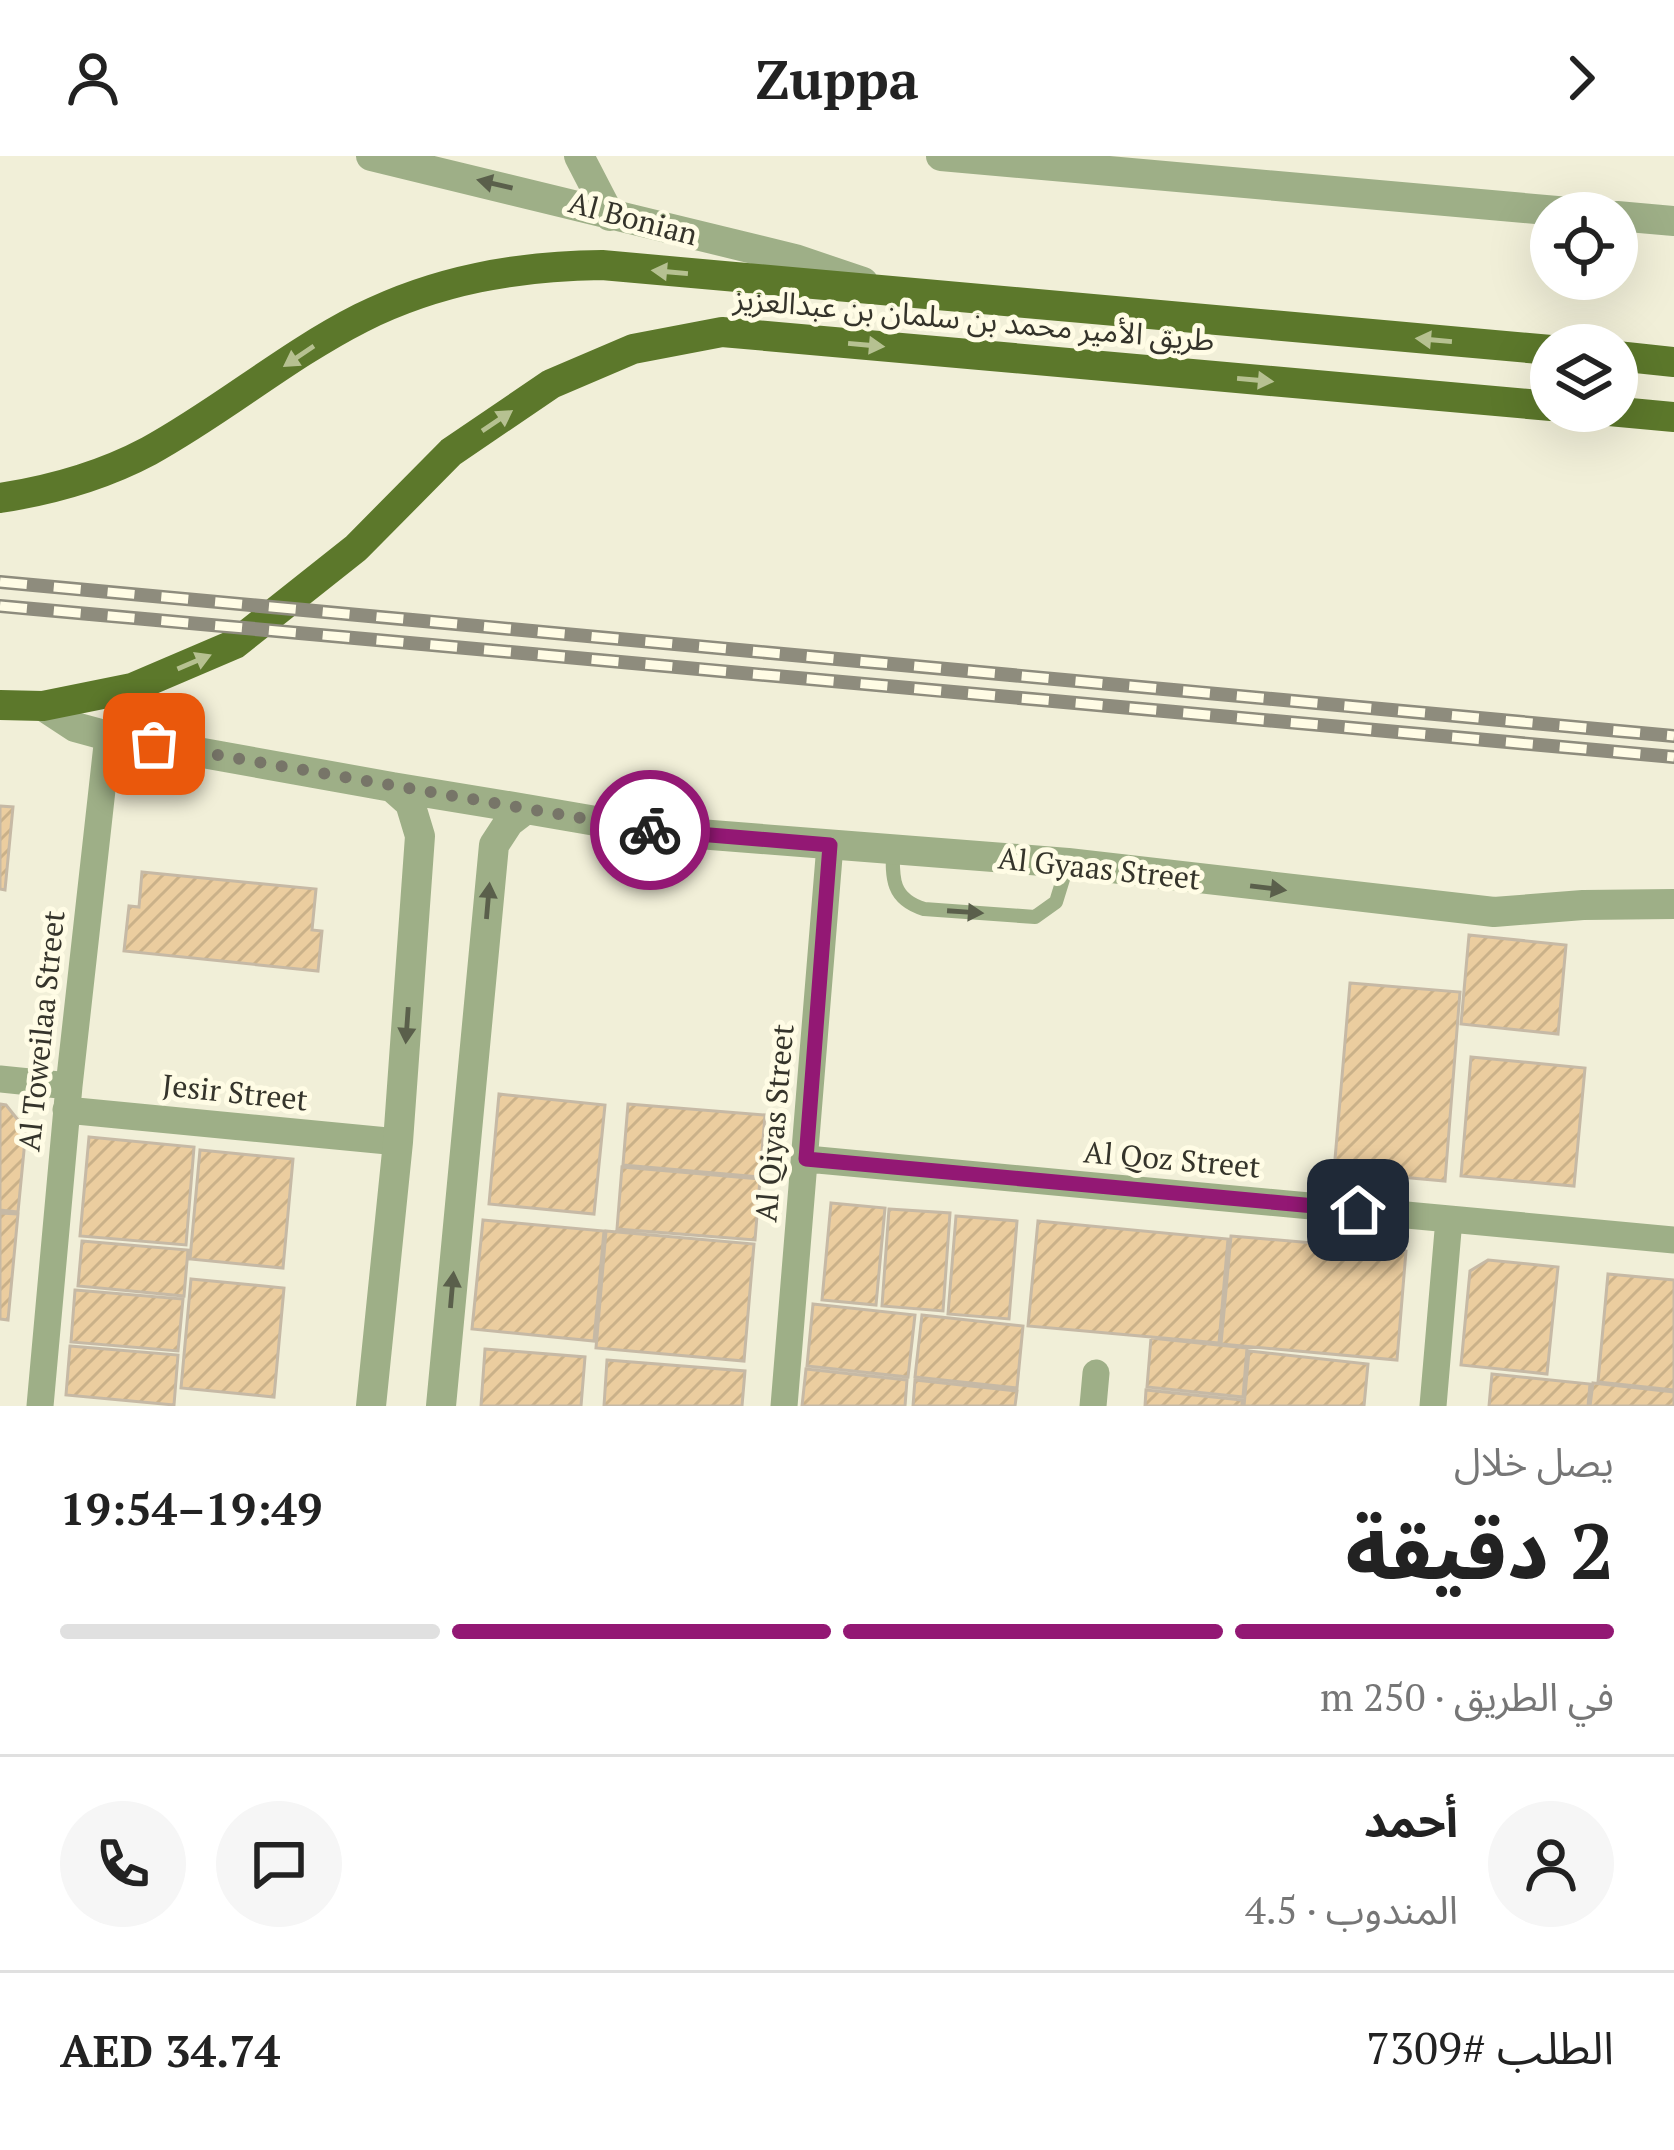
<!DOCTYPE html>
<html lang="ar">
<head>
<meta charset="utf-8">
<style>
	body { margin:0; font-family:"PT Serif","Noto Sans Arabic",serif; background:#f6f6f6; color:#222; direction:rtl; height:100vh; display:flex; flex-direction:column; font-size:45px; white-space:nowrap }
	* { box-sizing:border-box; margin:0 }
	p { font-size:39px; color:#767676 }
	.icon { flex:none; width:66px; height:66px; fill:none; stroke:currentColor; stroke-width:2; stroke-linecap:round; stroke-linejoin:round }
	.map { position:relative; height:1250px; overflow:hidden; direction:ltr }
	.panel { display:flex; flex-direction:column; background:#fff; flex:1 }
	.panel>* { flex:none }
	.buttons { position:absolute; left:1530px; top:36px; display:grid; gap:24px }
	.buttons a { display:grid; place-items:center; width:108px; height:108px; border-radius:50%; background:#fff; box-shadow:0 12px 48px #0002; font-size:60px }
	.pin { position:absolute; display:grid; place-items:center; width:102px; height:102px; color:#fff; margin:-51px; border-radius:24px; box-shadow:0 6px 18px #0006 }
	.courier { position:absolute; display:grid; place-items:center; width:120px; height:120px; margin:-60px; border:9px solid #931874; border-radius:50%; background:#fff; color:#222; box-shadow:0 3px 15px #0007 }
	.head em { font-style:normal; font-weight:800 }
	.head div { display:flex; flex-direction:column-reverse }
	.head { display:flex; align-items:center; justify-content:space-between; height:204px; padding:0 60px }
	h1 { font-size:78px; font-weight:800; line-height:90px }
	.bar { display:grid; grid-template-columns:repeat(4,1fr); gap:18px 12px; align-content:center; height:144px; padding:0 60px }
	.bar i { height:15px; border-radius:9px; background:#e0e0e0 }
	.bar .current { background:#931874 }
	.bar p { grid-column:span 4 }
	.line { display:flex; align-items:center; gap:30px; padding:0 60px; border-top:3px solid #e0e0e0 }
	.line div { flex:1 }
	.round { display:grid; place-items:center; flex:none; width:126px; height:126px; border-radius:63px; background:#f6f6f6 }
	header { display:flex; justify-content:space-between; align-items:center; height:156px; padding:0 60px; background:#fff; font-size:54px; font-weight:800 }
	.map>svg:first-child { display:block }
	.building { fill:url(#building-hatch); stroke:#c6b9a5; stroke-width:3 }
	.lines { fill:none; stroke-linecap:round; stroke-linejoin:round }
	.service { stroke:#9eaf87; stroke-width:14 }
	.minor { stroke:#9eaf87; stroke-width:27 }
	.tertiary { stroke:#9eaf87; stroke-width:30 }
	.primary { stroke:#5c782b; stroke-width:30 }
	.rail-casing { stroke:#8e8c7d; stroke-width:14 }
	.rail { stroke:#fffce5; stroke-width:9; stroke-dasharray:27; stroke-linecap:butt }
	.oneway { fill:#5a5f4b }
	.oneway2 { fill:#b6c191 }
	.done { stroke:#777568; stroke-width:12; stroke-dasharray:0 21.6 }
	.route { stroke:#931874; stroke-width:15 }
	.labels { text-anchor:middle; stroke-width:10; stroke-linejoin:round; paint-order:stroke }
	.street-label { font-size:30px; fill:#35342b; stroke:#fffce5 }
</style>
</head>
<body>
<header><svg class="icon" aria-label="forward" viewBox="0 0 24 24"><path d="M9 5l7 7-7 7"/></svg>Zuppa<svg class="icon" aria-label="person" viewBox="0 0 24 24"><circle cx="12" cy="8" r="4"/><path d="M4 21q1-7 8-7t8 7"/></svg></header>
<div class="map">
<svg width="1674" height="1250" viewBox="0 0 1674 1250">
	<defs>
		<pattern id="building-hatch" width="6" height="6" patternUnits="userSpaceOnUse" patternTransform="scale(3)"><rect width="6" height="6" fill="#ebcd9f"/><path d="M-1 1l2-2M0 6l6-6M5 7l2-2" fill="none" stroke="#cab189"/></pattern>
	</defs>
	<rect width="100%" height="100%" fill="#f1efd8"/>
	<path class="building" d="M 0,650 L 13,651 L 5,734 L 0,733 Z
		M 142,716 L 316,733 L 312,774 L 322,775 L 318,815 L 124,795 L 129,750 L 139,751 Z
		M 1469,779 L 1566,789 L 1558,878 L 1461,868 Z
		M 1350,827 L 1460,836 L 1445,1025 L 1334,1015 Z
		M 1471,901 L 1585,912 L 1574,1030 L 1461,1020 Z
		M 499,938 L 605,949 L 594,1058 L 489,1048 Z
		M 0,948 L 6,949 L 26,974 L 18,1056 L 0,1054 Z
		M 628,948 L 765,959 L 760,1021 L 623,1009 Z
		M 89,981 L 194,991 L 186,1089 L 80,1080 Z
		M 200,994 L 293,1003 L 283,1112 L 190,1103 Z
		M 622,1011 L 760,1023 L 755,1084 L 617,1073 Z
		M 831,1047 L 885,1052 L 876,1149 L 822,1144 Z
		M 889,1053 L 950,1057 L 943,1155 L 882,1150 Z
		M 0,1057 L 18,1058 L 8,1164 L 0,1163 Z
		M 956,1060 L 1017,1065 L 1009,1163 L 948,1158 Z
		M 483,1064 L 604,1075 L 594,1185 L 472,1173 Z
		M 1038,1065 L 1228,1083 L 1219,1187 L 1028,1170 Z
		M 606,1075 L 754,1088 L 744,1205 L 596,1192 Z
		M 1231,1080 L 1406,1095 L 1397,1204 L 1221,1188 Z
		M 82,1085 L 188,1094 L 184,1140 L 78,1130 Z
		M 1488,1104 L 1558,1111 L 1547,1218 L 1461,1209 L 1470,1115 Z
		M 1608,1118 L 1674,1124 L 1674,1234 L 1598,1226 Z
		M 191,1123 L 284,1132 L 274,1241 L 181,1232 Z
		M 75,1134 L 183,1143 L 178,1195 L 71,1186 Z
		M 813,1148 L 915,1159 L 908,1221 L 807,1210 Z
		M 922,1159 L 1023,1170 L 1017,1232 L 915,1221 Z
		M 1151,1182 L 1247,1192 L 1243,1241 L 1147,1231 Z
		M 70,1190 L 178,1199 L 174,1249 L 66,1239 Z
		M 485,1193 L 585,1201 L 581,1250 L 481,1250 Z
		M 1249,1195 L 1368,1208 L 1364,1250 L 1244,1250 Z
		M 607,1204 L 745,1215 L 742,1250 L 604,1250 Z
		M 806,1213 L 907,1224 L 905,1250 L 802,1250 Z
		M 1492,1218 L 1590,1228 L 1588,1250 L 1489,1250 Z
		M 915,1224 L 1017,1235 L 1015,1250 L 913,1250 Z
		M 1593,1227 L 1674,1236 L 1674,1250 L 1590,1250 Z
		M 1146,1234 L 1242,1244 L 1242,1250 L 1145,1250 Z"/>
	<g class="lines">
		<path class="service" d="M 893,693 C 892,723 892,743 924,753 L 1035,761 L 1056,746 L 1068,707"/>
		<path class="minor" d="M 0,923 L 69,930
			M 66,954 L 398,986
			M 807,1003 L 1674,1084
			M 40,1250 L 69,930 L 108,580
			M 784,1250 L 830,689
			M 1093,1250 L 1096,1217
			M 1433,1250 L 1449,1063"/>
		<path class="tertiary" d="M 371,0 L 795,103 L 863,126
			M 579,0 L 610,60
			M 941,0 L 1580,57
			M 1617,60 L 1674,65
			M 43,550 L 75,571 L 108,580 L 392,631 L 410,647 L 420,680 L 398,986 L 371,1250
			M 392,631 L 526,653
			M 441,1250 L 494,689 L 509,666 L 526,653 L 648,674 L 1068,707 L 1494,756 L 1583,749 L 1674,748"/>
		<path class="primary" d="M 1617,200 L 1674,206
			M 1609,255 L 1674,261
			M 0,342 C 52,334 102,320 149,295 C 222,255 286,200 361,162 C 437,124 517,110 602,109 L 1551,194
			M 0,549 L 43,550 L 132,532 L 235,488 L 356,392 L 451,296 L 551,228 L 633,193 L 722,176 L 1551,250"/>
		<g class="rail-casing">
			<path id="rail" d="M 0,426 L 1674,580
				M 0,450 L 1674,601"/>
		</g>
		<use href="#rail" class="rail"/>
	</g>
	<defs><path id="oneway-solid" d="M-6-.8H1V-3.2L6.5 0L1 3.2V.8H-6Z" transform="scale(3)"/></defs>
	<g class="oneway">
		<use href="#oneway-solid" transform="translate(495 28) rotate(-167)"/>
		<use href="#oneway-solid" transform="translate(1268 732) rotate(7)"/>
		<use href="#oneway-solid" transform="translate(488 745) rotate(-85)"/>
		<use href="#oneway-solid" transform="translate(965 756) rotate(4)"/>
		<use href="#oneway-solid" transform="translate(407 869) rotate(94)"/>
		<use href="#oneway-solid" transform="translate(452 1134) rotate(-85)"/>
	</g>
	<g class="oneway2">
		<use href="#oneway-solid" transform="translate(670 116) rotate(-175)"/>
		<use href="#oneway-solid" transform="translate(1434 184) rotate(-175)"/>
		<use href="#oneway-solid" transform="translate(866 189) rotate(5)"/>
		<use href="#oneway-solid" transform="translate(299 200) rotate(146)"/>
		<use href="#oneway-solid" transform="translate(1255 224) rotate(5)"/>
		<use href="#oneway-solid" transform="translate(497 265) rotate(-34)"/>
		<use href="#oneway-solid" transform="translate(194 506) rotate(-23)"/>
	</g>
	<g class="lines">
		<path class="done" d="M 154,588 L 650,674"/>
		<path class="route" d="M 650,674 L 830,689 L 806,1003 L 1358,1054"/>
	</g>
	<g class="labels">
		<g class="street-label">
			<text transform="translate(633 63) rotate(15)" y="10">Al Bonian</text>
			<text transform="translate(974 164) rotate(5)" y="10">طريق الأمير محمد بن سلمان بن عبدالعزيز</text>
			<text transform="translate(1099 713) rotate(6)" y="10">Al Gyaas Street</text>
			<text transform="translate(42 875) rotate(-84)" y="10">Al Toweilaa Street</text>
			<text transform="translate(235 937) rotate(6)" y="10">Jesir Street</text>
			<text transform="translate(775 967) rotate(-85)" y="10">Al Qiyas Street</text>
			<text transform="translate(1172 1004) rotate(5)" y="10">Al Qoz Street</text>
		</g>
	</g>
</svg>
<div class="buttons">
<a><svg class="icon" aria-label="locate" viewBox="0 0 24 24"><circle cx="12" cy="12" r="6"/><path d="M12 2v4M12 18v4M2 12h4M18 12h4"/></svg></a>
<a><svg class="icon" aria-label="layers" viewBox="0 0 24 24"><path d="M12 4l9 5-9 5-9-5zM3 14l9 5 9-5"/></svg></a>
</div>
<div class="pin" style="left:154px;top:588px;background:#ea580c"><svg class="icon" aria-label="bag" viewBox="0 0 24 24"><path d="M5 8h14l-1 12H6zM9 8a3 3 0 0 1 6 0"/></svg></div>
<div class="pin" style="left:1358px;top:1054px;background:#1f2937"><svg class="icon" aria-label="home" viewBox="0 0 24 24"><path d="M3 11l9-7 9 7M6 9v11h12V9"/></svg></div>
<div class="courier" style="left:650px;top:674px"><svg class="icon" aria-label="bike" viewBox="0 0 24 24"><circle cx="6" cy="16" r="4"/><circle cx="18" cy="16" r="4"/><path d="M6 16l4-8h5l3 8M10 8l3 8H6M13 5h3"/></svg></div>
</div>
<section class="panel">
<div class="head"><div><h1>2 دقيقة</h1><p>يصل خلال</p></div><em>19:49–19:54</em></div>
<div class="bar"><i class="current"></i><i class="current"></i><i class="current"></i><i></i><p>في الطريق · 250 m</p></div>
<div class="line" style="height:216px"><a class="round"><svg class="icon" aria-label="person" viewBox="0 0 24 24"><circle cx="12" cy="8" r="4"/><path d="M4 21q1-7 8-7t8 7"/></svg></a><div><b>أحمد</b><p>المندوب · 4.5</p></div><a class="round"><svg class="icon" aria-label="chat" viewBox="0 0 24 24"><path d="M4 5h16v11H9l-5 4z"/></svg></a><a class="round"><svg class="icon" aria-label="phone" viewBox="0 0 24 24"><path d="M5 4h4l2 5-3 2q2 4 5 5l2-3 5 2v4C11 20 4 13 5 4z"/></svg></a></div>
<div class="line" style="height:156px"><div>الطلب #7309</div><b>AED 34.74</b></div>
</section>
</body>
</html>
